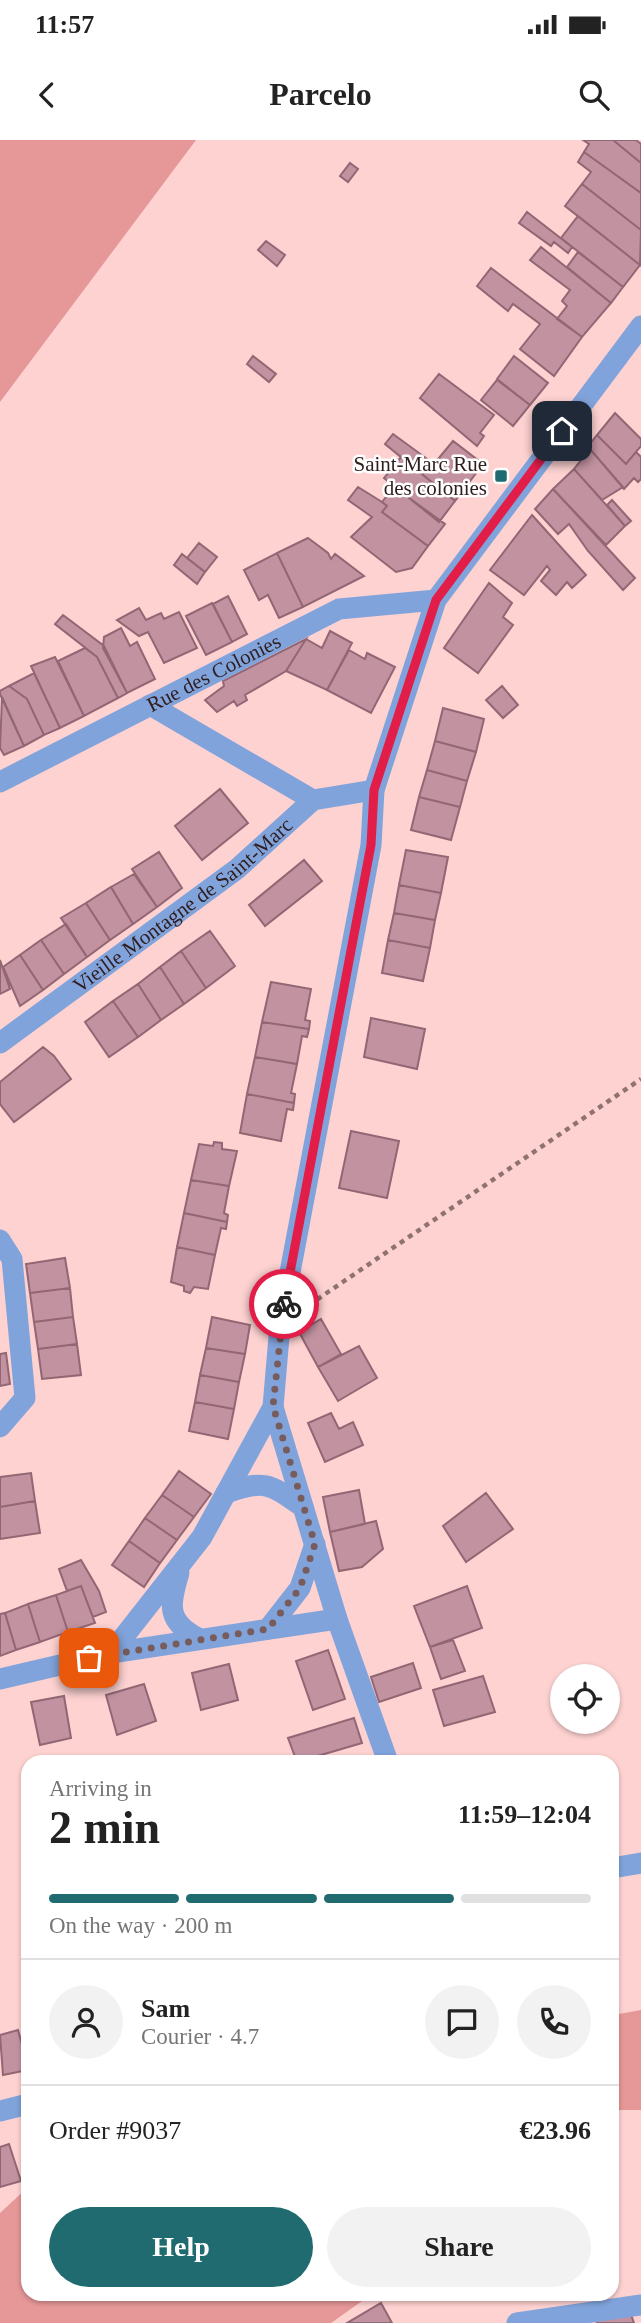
<!DOCTYPE html>
<html lang="en">
<head>
<meta charset="utf-8">
<style>
	body { margin:0; font-family:"Times New Roman",serif; background:#f2f2f2; color:#222; height:100vh; display:flex; flex-direction:column; font-size:26px; white-space:nowrap }
	* { box-sizing:border-box; margin:0 }
	p { font-size:23px; color:#767676 }
	.icon { flex:none; width:38px; height:38px; fill:none; stroke:currentColor; stroke-width:2; stroke-linecap:round; stroke-linejoin:round }
	.map { position:relative; flex:1; overflow:hidden }
	.side { position:absolute; left:21px; top:1615px; width:598px; height:546px; display:flex; flex-direction:column; background:#fff; border-radius:21px; box-shadow:0 2px 5px #0004 }
	.side>* { flex:none }
	.buttons { position:absolute; left:550px; top:1524px; display:grid; gap:14px }
	.buttons a { display:grid; place-items:center; width:70px; height:70px; border-radius:50%; background:#fff; box-shadow:0 2px 5px #0004; font-size:35px }
	.pin { position:absolute; display:grid; place-items:center; width:60px; height:60px; color:#fff; margin:-30px; border-radius:14px; box-shadow:0 4px 10px #0006 }
	.courier { position:absolute; display:grid; place-items:center; width:70px; height:70px; margin:-35px; border:5px solid #e11d48; border-radius:50%; background:#fff; color:#222; box-shadow:0 2px 9px #0007 }
	.headline em { font-style:normal; font-weight:700 }
	.headline div { display:flex; flex-direction:column-reverse }
	.headline { display:flex; align-items:center; justify-content:space-between; height:119px; padding:0 28px }
	h1 { font-size:46px; font-weight:700; line-height:52px }
	.bar { display:grid; grid-template-columns:repeat(4,1fr); gap:10px 7px; align-content:center; height:84px; padding:0 28px }
	.bar i { height:9px; border-radius:5px; background:#e0e0e0 }
	.bar .current { background:#1f6b6f }
	.bar p { grid-column:span 4 }
	.line { display:flex; align-items:center; gap:18px; padding:0 28px; border-top:2px solid #e0e0e0 }
	.line div { flex:1 }
	.round { display:grid; place-items:center; flex:none; width:74px; height:74px; border-radius:37px; background:#f2f2f2 }
	.button { display:flex; gap:14px; margin-top:auto; padding:14px 28px }
	.button a { flex:1; height:80px; border-radius:42px; background:#1f6b6f; color:#fff; font-size:28px; font-weight:700; line-height:80px; text-align:center }
	.button a+a { background:#f2f2f2; color:#222 }
	.status { display:flex; justify-content:space-between; align-items:center; height:49px; padding:0 35px; background:#fff; direction:ltr }
	.status svg { height:19px; fill:currentColor }
	header { display:flex; justify-content:space-between; align-items:center; height:91px; padding:0 28px; background:#fff; font-size:32px; font-weight:700 }
	.map>svg:first-child { display:block }
	.green { fill:#e69797 }
	.building { fill:#c292a0; stroke:#936674; stroke-width:2 }
	.lines { fill:none; stroke-linecap:round; stroke-linejoin:round }
	.path { stroke:#907271; stroke-width:4.5; stroke-dasharray:5 5; stroke-linecap:butt }
	.minor { stroke:#80a3db; stroke-width:21 }
	.done { stroke:#785c5c; stroke-width:7; stroke-dasharray:0 12.6 }
	.route { stroke:#e11d48; stroke-width:9 }
	.poi-dot { fill:#1f6b6f; stroke:#fff; stroke-width:2.5 }
	.labels { text-anchor:middle; stroke-width:5; stroke-linejoin:round; paint-order:stroke }
	.poi-label { font-size:21px; fill:#301d1d; stroke:#fff; text-anchor:end }
	.street-label { font-size:21px; fill:#301d1d; stroke:#fff }
</style>
</head>
<body>
<div class="status"><b>11:57</b><svg viewBox="0 0 49 12"><path d="M0 12V9h3v3zM5 12V6h3v6zM10 12V3h3v9zM15 12V0h3v12zM26 1h20v11H26zM47 4h2v5h-2z"/></svg></div>
<header><svg class="icon" aria-label="back" viewBox="0 0 24 24"><path d="M15 5l-7 7 7 7"/></svg>Parcelo<svg class="icon" aria-label="search" viewBox="0 0 24 24"><circle cx="10" cy="10" r="6"/><path d="M15 15l6 6"/></svg></header>
<div class="map">
<svg width="641" height="2183" viewBox="0 0 641 2183">
	<rect width="100%" height="100%" fill="#fdd2d1"/>
	<path class="green" d="M 0,0 L 196,0 L 0,262 Z
		M 641,1870 L 641,1970 L 613,1970 L 613,1875 Z
		M 28,2047 L 28,2154 L 372,2154 L 331,2183 L 0,2183 L 0,2073 Z"/>
	<path class="building" d="M 583,0 L 613,0 L 641,23 L 641,53 L 584,12 L 589,4 Z
		M 613,0 L 636,0 L 641,4 L 641,23 Z
		M 584,12 L 641,53 L 641,90 L 582,44 L 591,32 L 578,22 Z
		M 350,23 L 358,29 L 348,42 L 340,36 Z
		M 582,44 L 641,90 L 640,125 L 565,66 Z
		M 527,72 L 572,107 L 568,113 L 554,102 L 551,106 L 519,83 Z
		M 578,76 L 640,125 L 623,147 L 561,98 Z
		M 266,101 L 285,115 L 277,126 L 258,110 Z
		M 541,107 L 611,163 L 582,197 L 557,179 L 567,166 L 562,161 L 570,150 L 530,120 Z
		M 578,112 L 623,147 L 611,163 L 567,127 Z
		M 491,128 L 582,197 L 554,236 L 520,209 L 540,184 L 513,164 L 508,171 L 477,146 Z
		M 253,216 L 276,234 L 269,242 L 247,224 Z
		M 514,216 L 548,243 L 530,265 L 497,239 Z
		M 439,234 L 494,275 L 480,293 L 484,296 L 477,306 L 420,258 Z
		M 497,240 L 530,265 L 513,286 L 481,260 Z
		M 615,273 L 641,299 L 641,306 L 626,324 L 597,295 Z
		M 393,294 L 434,324 L 453,301 L 483,324 L 455,361 L 385,304 Z
		M 597,295 L 626,324 L 636,312 L 641,317 L 641,339 L 638,342 L 634,338 L 624,349 L 590,309 L 588,311 L 586,309 Z
		M 590,309 L 623,347 L 602,360 L 574,329 Z
		M 401,317 L 455,361 L 439,382 L 384,338 Z
		M 574,329 L 625,386 L 606,405 L 553,349 Z
		M 358,347 L 382,362 L 387,366 L 382,372 L 428,406 L 412,428 L 396,432 L 351,397 L 372,377 L 348,360 Z
		M 394,347 L 445,384 L 428,406 L 382,372 L 387,366 L 382,362 Z
		M 553,349 L 635,438 L 623,450 L 588,411 L 569,384 L 558,394 L 535,369 Z
		M 612,360 L 631,381 L 625,386 L 607,365 Z
		M 532,375 L 586,435 L 572,448 L 567,442 L 556,455 L 541,441 L 550,430 L 547,426 L 524,455 L 490,430 Z
		M 308,398 L 328,413 L 331,419 L 335,414 L 364,436 L 303,467 L 277,413 Z
		M 199,403 L 217,417 L 205,432 L 187,418 Z
		M 277,413 L 303,467 L 279,478 L 268,455 L 259,460 L 244,430 Z
		M 182,414 L 205,432 L 197,444 L 174,425 Z
		M 489,443 L 512,463 L 503,477 L 513,485 L 478,533 L 444,508 Z
		M 228,456 L 247,494 L 232,502 L 213,464 Z
		M 212,463 L 232,502 L 206,515 L 186,476 Z
		M 139,468 L 146,480 L 161,473 L 164,479 L 179,472 L 197,508 L 164,523 L 148,492 L 139,496 L 117,480 Z
		M 63,475 L 104,506 L 127,553 L 118,558 L 97,517 L 55,484 Z
		M 121,488 L 130,506 L 137,502 L 155,539 L 127,553 L 103,508 L 104,497 Z
		M 330,491 L 352,503 L 327,550 L 286,531 L 306,499 L 322,508 Z
		M 306,499 L 286,531 L 245,555 L 247,560 L 237,566 L 234,561 L 217,572 L 205,560 L 224,546 L 223,541 Z
		M 85,508 L 97,517 L 118,558 L 84,576 L 58,521 Z
		M 349,510 L 365,519 L 367,513 L 395,527 L 371,573 L 327,550 Z
		M 55,517 L 84,576 L 60,588 L 31,526 Z
		M 34,533 L 60,588 L 44,595 L 27,559 L 9,546 Z
		M 9,546 L 27,559 L 44,595 L 24,606 L 0,554 L 0,551 Z
		M 502,546 L 518,565 L 503,578 L 486,560 Z
		M 2,557 L 24,606 L 4,615 L 0,608 Z
		M 443,568 L 484,579 L 476,612 L 435,601 Z
		M 435,601 L 476,612 L 467,641 L 427,630 Z
		M 427,630 L 467,641 L 460,667 L 419,657 Z
		M 220,649 L 248,683 L 202,720 L 175,686 Z
		M 419,657 L 460,667 L 451,700 L 411,690 Z
		M 406,710 L 448,717 L 441,753 L 399,745 Z
		M 159,712 L 182,748 L 157,767 L 132,729 Z
		M 304,720 L 322,741 L 265,786 L 249,765 Z
		M 134,734 L 157,767 L 133,784 L 111,747 Z
		M 399,745 L 441,753 L 435,780 L 394,773 Z
		M 111,747 L 133,784 L 110,800 L 86,763 Z
		M 86,763 L 110,800 L 87,817 L 61,778 Z
		M 394,773 L 435,780 L 430,808 L 388,800 Z
		M 66,784 L 87,817 L 64,834 L 41,800 Z
		M 210,791 L 235,826 L 206,848 L 181,811 Z
		M 41,800 L 64,834 L 43,850 L 20,815 Z
		M 388,800 L 430,808 L 423,841 L 382,833 Z
		M 181,811 L 206,848 L 184,864 L 160,827 Z
		M 20,815 L 43,850 L 20,866 L 3,827 Z
		M 0,820 L 10,849 L 0,854 Z
		M 160,827 L 184,864 L 161,880 L 138,844 Z
		M 271,842 L 311,849 L 305,880 L 310,881 L 309,889 L 262,882 Z
		M 138,844 L 161,880 L 138,897 L 113,861 Z
		M 113,861 L 138,897 L 109,917 L 85,882 Z
		M 371,878 L 425,889 L 417,929 L 364,917 Z
		M 262,882 L 309,889 L 307,897 L 302,896 L 297,924 L 255,917 Z
		M 43,907 L 54,916 L 71,939 L 14,982 L 0,964 L 0,942 Z
		M 255,917 L 297,924 L 291,953 L 295,954 L 294,963 L 247,954 Z
		M 247,954 L 294,963 L 293,970 L 287,969 L 281,1001 L 240,993 Z
		M 351,991 L 399,1001 L 387,1058 L 339,1048 Z
		M 214,1002 L 222,1003 L 222,1009 L 237,1011 L 229,1046 L 191,1040 L 199,1004 L 213,1006 Z
		M 191,1040 L 229,1046 L 224,1073 L 228,1075 L 227,1082 L 184,1073 Z
		M 184,1073 L 227,1082 L 226,1089 L 221,1088 L 215,1115 L 177,1107 Z
		M 177,1107 L 215,1115 L 208,1149 L 194,1147 L 190,1153 L 184,1151 L 184,1146 L 171,1142 Z
		M 65,1118 L 70,1148 L 30,1153 L 26,1124 Z
		M 70,1148 L 73,1177 L 34,1182 L 30,1153 Z
		M 73,1177 L 77,1204 L 38,1209 L 34,1182 Z
		M 212,1177 L 250,1185 L 245,1214 L 206,1208 Z
		M 321,1179 L 341,1214 L 318,1227 L 299,1192 Z
		M 77,1204 L 81,1235 L 42,1239 L 38,1209 Z
		M 359,1206 L 377,1238 L 338,1261 L 318,1227 Z
		M 206,1208 L 245,1214 L 239,1242 L 200,1235 Z
		M 6,1213 L 10,1244 L 0,1246 L 0,1214 Z
		M 200,1235 L 239,1242 L 234,1269 L 195,1262 Z
		M 195,1262 L 234,1269 L 228,1299 L 189,1291 Z
		M 331,1273 L 339,1289 L 353,1282 L 363,1305 L 325,1322 L 308,1283 Z
		M 179,1331 L 211,1354 L 194,1377 L 162,1355 Z
		M 31,1333 L 35,1361 L 0,1367 L 0,1337 Z
		M 359,1350 L 365,1384 L 330,1392 L 323,1357 Z
		M 486,1353 L 513,1389 L 466,1422 L 443,1386 Z
		M 162,1355 L 194,1377 L 177,1400 L 145,1378 Z
		M 35,1361 L 40,1393 L 0,1399 L 0,1367 Z
		M 145,1378 L 177,1400 L 160,1423 L 129,1401 Z
		M 376,1381 L 383,1409 L 362,1427 L 339,1431 L 330,1392 Z
		M 129,1401 L 160,1423 L 144,1447 L 112,1425 Z
		M 81,1420 L 99,1451 L 106,1472 L 93,1477 L 81,1446 L 67,1451 L 59,1429 Z
		M 81,1446 L 95,1483 L 68,1492 L 56,1455 Z
		M 467,1446 L 482,1488 L 430,1507 L 414,1466 Z
		M 56,1455 L 68,1492 L 40,1502 L 28,1464 Z
		M 28,1464 L 40,1502 L 16,1510 L 5,1473 Z
		M 5,1473 L 16,1510 L 0,1516 L 0,1474 Z
		M 453,1500 L 465,1531 L 441,1539 L 430,1507 Z
		M 328,1510 L 345,1559 L 313,1570 L 296,1521 Z
		M 413,1523 L 421,1548 L 379,1562 L 371,1537 Z
		M 229,1524 L 238,1560 L 201,1570 L 192,1533 Z
		M 483,1536 L 495,1572 L 444,1586 L 433,1550 Z
		M 144,1544 L 156,1581 L 117,1595 L 106,1555 Z
		M 64,1556 L 71,1598 L 40,1605 L 31,1562 Z
		M 354,1578 L 362,1603 L 297,1622 L 288,1598 Z
		M 18,1890 L 22,1904 L 28,1903 L 28,1930 L 3,1935 L 0,1895 Z
		M 9,2004 L 21,2041 L 0,2047 L 0,2007 Z
		M 381,2163 L 392,2183 L 347,2183 Z
		M 629,2169 L 634,2183 L 597,2183 L 595,2177 Z"/>
	<g class="lines">
		<path class="path" d="M 309,1165 L 641,939"/>
		<g class="minor">
			<path d="M 150,565 L 313,660"/>
			<path id="s1" d="M 0,642 L 339,469 L 436,460"/>
			<path id="s2" d="M 0,903 L 237,729 L 313,660 L 374,650"/>
			<path d="M 0,1100 L 12,1119 L 25,1258 L 0,1287"/>
			<path d="M 226,1353 C 265,1339 270,1344 303,1367"/>
			<path d="M 179,1433 C 169,1465 166,1482 200,1499"/>
			<path d="M 268,1489 L 300,1448 L 315,1404"/>
			<path d="M 111,1513 L 202,1397 L 273,1267"/>
			<path d="M 0,1539 L 111,1513 L 337,1479"/>
			<path d="M 388,1622 L 337,1479 L 273,1267 L 280,1185 L 371,705 L 374,650 L 436,460 L 641,186"/>
			<path d="M 612,1728 L 641,1723"/>
			<path d="M 0,1971 L 28,1964"/>
			<path d="M 517,2183 L 641,2165"/>
		</g>
	</g>
	<g class="lines">
		<path class="done" d="M 89,1518 L 268,1489 L 300,1448 L 315,1404 L 273,1266 L 284,1164"/>
		<path class="route" d="M 284,1164 L 371,705 L 374,650 L 436,460 L 562,291"/>
	</g>
	<rect class="poi-dot" x="494" y="329" width="14" height="14" rx="3.5"/>
	<g class="labels">
		<g class="poi-label">
			<text x="487" y="331">Saint-Marc Rue<tspan x="487" dy="24">des colonies</tspan></text>
		</g>
		<g class="street-label">
			<text dy="7" stroke="none"><textPath href="#s1" startOffset="240">Rue des Colonies</textPath></text>
			<text dy="7" stroke="none"><textPath href="#s2" startOffset="229">Vieille Montagne de Saint-Marc</textPath></text>
		</g>
	</g>
</svg>
<div class="buttons">
<a><svg class="icon" aria-label="locate" viewBox="0 0 24 24"><circle cx="12" cy="12" r="6"/><path d="M12 2v4M12 18v4M2 12h4M18 12h4"/></svg></a>
</div>
<div class="pin" style="left:89px;top:1518px;background:#ea580c"><svg class="icon" aria-label="bag" viewBox="0 0 24 24"><path d="M5 8h14l-1 12H6zM9 8a3 3 0 0 1 6 0"/></svg></div>
<div class="pin" style="left:562px;top:291px;background:#1f2937"><svg class="icon" aria-label="home" viewBox="0 0 24 24"><path d="M3 11l9-7 9 7M6 9v11h12V9"/></svg></div>
<div class="courier" style="left:284px;top:1164px"><svg class="icon" aria-label="bike" viewBox="0 0 24 24"><circle cx="6" cy="16" r="4"/><circle cx="18" cy="16" r="4"/><path d="M6 16l4-8h5l3 8M10 8l3 8H6M13 5h3"/></svg></div>
<section class="side">
<div class="headline"><div><h1>2 min</h1><p>Arriving in</p></div><em>11:59–12:04</em></div>
<div class="bar"><i class="current"></i><i class="current"></i><i class="current"></i><i></i><p>On the way · 200 m</p></div>
<div class="line" style="height:126px"><a class="round"><svg class="icon" aria-label="person" viewBox="0 0 24 24"><circle cx="12" cy="8" r="4"/><path d="M4 21q1-7 8-7t8 7"/></svg></a><div><b>Sam</b><p>Courier · 4.7</p></div><a class="round"><svg class="icon" aria-label="chat" viewBox="0 0 24 24"><path d="M4 5h16v11H9l-5 4z"/></svg></a><a class="round"><svg class="icon" aria-label="phone" viewBox="0 0 24 24"><path d="M5 4h4l2 5-3 2q2 4 5 5l2-3 5 2v4C11 20 4 13 5 4z"/></svg></a></div>
<div class="line" style="height:91px"><div>Order #9037</div><b>€23.96</b></div>
<div class="button"><a>Help</a><a>Share</a></div>
</section>
</div>
</body>
</html>
